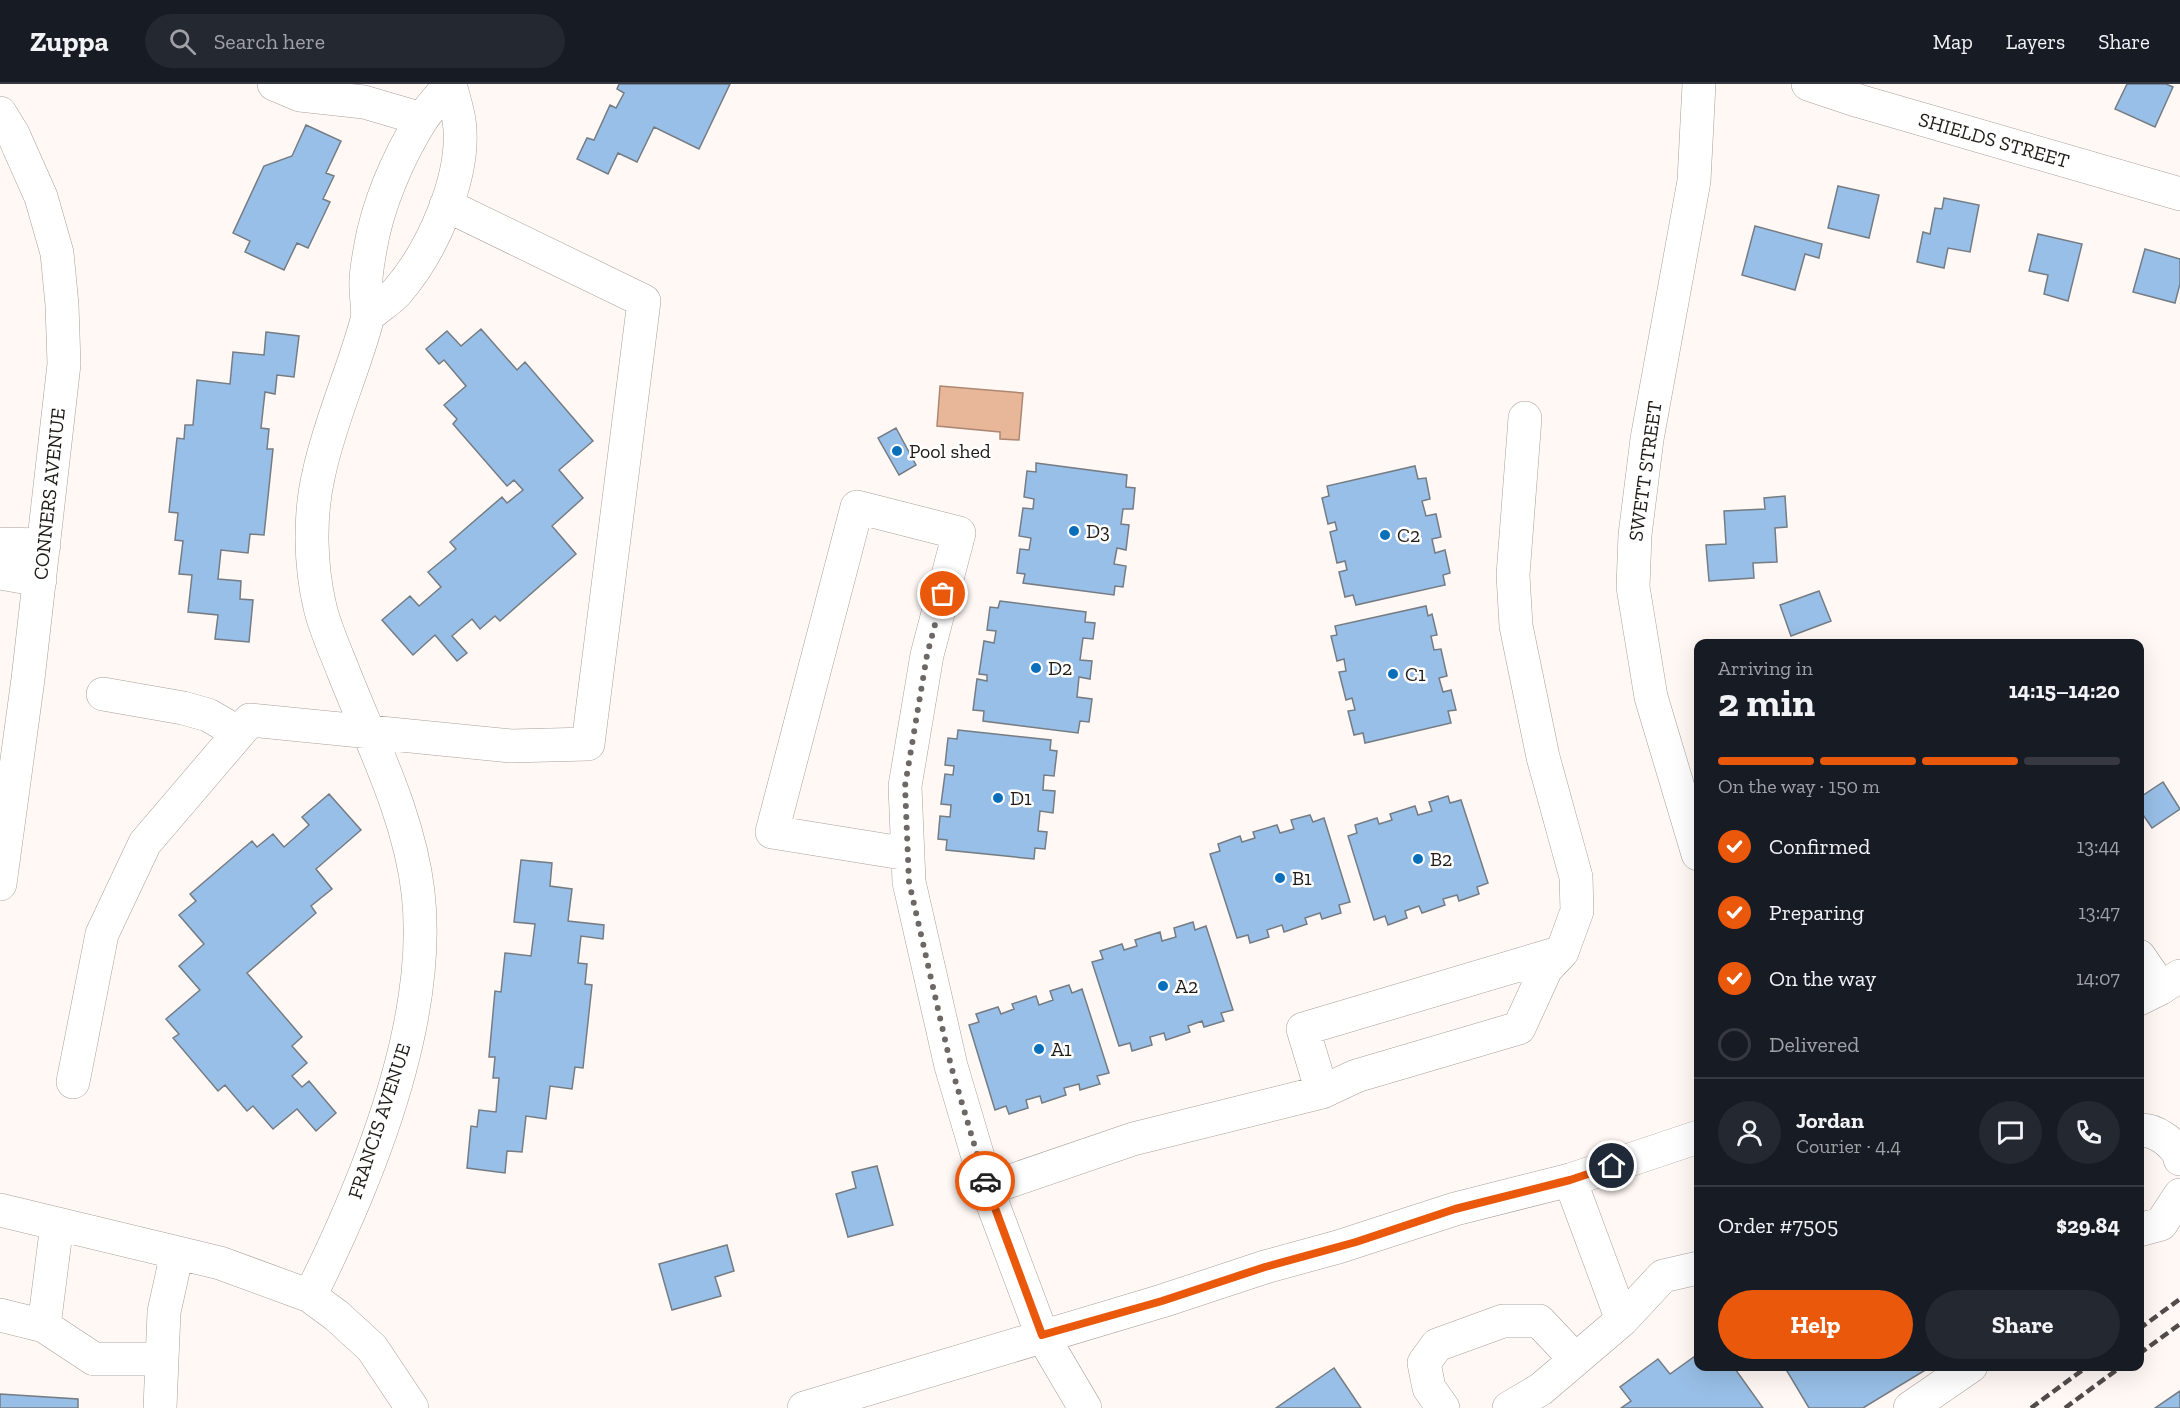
<!DOCTYPE html>
<html lang="en">
<head>
<meta charset="utf-8">
<style>
	body { margin:0; font-family:"Zilla Slab",serif; background:#242831; color:#f1f3f6; height:100vh; display:flex; flex-direction:column; font-size:22px; white-space:nowrap }
	* { box-sizing:border-box; margin:0 }
	p { font-size:20px; color:#9ea1a6 }
	.icon { flex:none; width:33px; height:33px; fill:none; stroke:currentColor; stroke-width:2; stroke-linecap:round; stroke-linejoin:round }
	.map { position:relative; flex:1; overflow:hidden }
	.panel { position:absolute; left:1694px; top:555px; width:450px; height:732px; display:flex; flex-direction:column; background:#171b24; border-radius:12px; box-shadow:0 6px 24px #0002 }
	.panel>* { flex:none }
	.pin { position:absolute; display:grid; place-items:center; width:51px; height:51px; color:#fff; margin:-26px; border:3px solid #fff; border-radius:50%; box-shadow:0 2px 6px #0007 }
	.courier { position:absolute; display:grid; place-items:center; width:60px; height:60px; margin:-30px; border:4px solid #ea580c; border-radius:50%; background:#fff; color:#222; box-shadow:0 2px 8px #0007 }
	.head em { font-style:normal; font-weight:700 }
	.head div { display:flex; flex-direction:column-reverse }
	.head { display:flex; align-items:center; justify-content:space-between; height:102px; padding:0 24px }
	h1 { font-size:39px; font-weight:700; line-height:45px }
	.bar { display:grid; grid-template-columns:repeat(4,1fr); gap:9px 6px; align-content:center; height:72px; padding:0 24px }
	.bar i { height:8px; border-radius:4px; background:#363941 }
	.bar .on { background:#ea580c }
	.bar p { grid-column:span 4 }
	.line { display:flex; align-items:center; gap:15px; padding:0 24px; border-top:2px solid #363941 }
	.line div { flex:1 }
	.round { display:grid; place-items:center; flex:none; width:63px; height:63px; border-radius:32px; background:#242831 }
	ol { padding:0 24px; list-style:none }
	li { display:flex; align-items:center; gap:18px; height:66px }
	li p { margin-inline-start:auto }
	li .icon { padding:6px; border-radius:50%; background:#ea580c; color:#fff; stroke-width:4 }
	li:last-child { color:#9ea1a6 }
	li i { width:33px; height:33px; border:3px solid #363941; border-radius:50% }
	.primary-button { display:flex; gap:12px; margin-top:auto; padding:12px 24px }
	.primary-button a { flex:1; height:69px; border-radius:36px; background:#ea580c; color:#fff; font-size:24px; font-weight:700; line-height:69px; text-align:center }
	.primary-button a+a { background:#242831; color:#f1f3f6 }
	header { display:flex; align-items:center; gap:36px; box-sizing:border-box; height:84px; padding:0 30px; background:#171b24; border-bottom:2px solid #363941 }
	header strong { font-size:28px }
	nav { display:flex; gap:33px; margin-inline-start:auto; font-size:21px }
	.search { width:420px; height:54px; background:#242831; display:flex; align-items:center; gap:15px; box-sizing:border-box; padding:0 21px; border-radius:33px; color:#9ea1a6; font-size:22px }
	.map>svg:first-child { display:block }
	.water { fill:#e8b699; stroke:#ac8873; stroke-width:1.5 }
	.building { fill:#98bfe7; stroke:#757c83; stroke-width:1.5 }
	.lines { fill:none; stroke-linecap:round; stroke-linejoin:round }
	.minor-casing { stroke:#a9a09a; stroke-width:34 }
	.major-casing { stroke:#a9a09a; stroke-width:34 }
	.minor { stroke:#fff; stroke-width:33 }
	.major { stroke:#fff; stroke-width:33 }
	.rail { stroke:#514c4a; stroke-width:4.5; stroke-dasharray:9 4.5; stroke-linecap:butt }
	.done { stroke:#6d6866; stroke-width:6; stroke-dasharray:0 10.8 }
	.route { stroke:#ea580c; stroke-width:8 }
	.poi-dot { fill:#096fbb; stroke:#fff; stroke-width:2 }
	.labels { text-anchor:middle; stroke-width:5; stroke-linejoin:round; paint-order:stroke }
	.street-label { font-size:20px; fill:#1f1b19; stroke:#fff }
	.poi-label { font-size:20px; fill:#1f1b19; stroke:#fff; text-anchor:start }
</style>
</head>
<body>
<header>
<strong>Zuppa</strong>
<div class="search"><svg class="icon" aria-label="search" viewBox="0 0 24 24"><circle cx="10" cy="10" r="6"/><path d="M15 15l6 6"/></svg>Search here</div>
<nav><a>Map</a><a>Layers</a><a>Share</a></nav>
</header>
<div class="map">
<svg width="2180" height="1324" viewBox="0 0 2180 1324">
	<rect width="100%" height="100%" fill="#fff8f5"/>
	<path class="water" d="M 940,302 L 1023,309 L 1019,356 L 1000,355 L 1000,348 L 937,342 Z"/>
	<path class="building" d="M 619,0 L 730,0 L 699,65 L 654,43 L 637,78 L 618,69 L 608,90 L 577,75 L 587,54 L 594,56 L 610,21 L 616,24 L 624,9 L 617,5 Z
		M 2127,0 L 2166,0 L 2173,3 L 2155,43 L 2115,25 Z
		M 306,41 L 341,57 L 326,89 L 334,92 L 323,115 L 330,118 L 308,164 L 297,159 L 284,186 L 245,168 L 250,157 L 233,149 L 264,82 L 292,72 Z
		M 1838,102 L 1879,111 L 1869,154 L 1828,144 Z
		M 1944,114 L 1979,121 L 1970,168 L 1948,164 L 1944,184 L 1917,178 L 1923,148 L 1930,150 L 1935,124 L 1942,125 Z
		M 1755,142 L 1822,160 L 1819,174 L 1805,170 L 1795,206 L 1742,191 Z
		M 2038,150 L 2082,160 L 2068,217 L 2044,210 L 2048,191 L 2029,187 Z
		M 2145,165 L 2180,175 L 2180,200 L 2175,219 L 2133,208 Z
		M 481,245 L 517,286 L 525,278 L 593,357 L 559,386 L 583,414 L 552,442 L 576,470 L 500,537 L 495,532 L 480,545 L 472,535 L 452,552 L 467,569 L 457,577 L 435,551 L 413,571 L 382,536 L 410,512 L 419,522 L 441,503 L 428,488 L 456,465 L 450,458 L 502,413 L 507,419 L 523,406 L 514,396 L 507,402 L 453,340 L 457,335 L 444,321 L 466,302 L 444,276 L 439,280 L 426,265 L 447,247 L 461,262 Z
		M 266,248 L 299,252 L 294,293 L 277,291 L 275,310 L 265,308 L 261,344 L 269,345 L 267,365 L 273,365 L 264,451 L 250,450 L 248,469 L 221,466 L 218,495 L 241,497 L 240,515 L 253,516 L 249,558 L 215,555 L 218,531 L 188,528 L 192,491 L 179,490 L 183,457 L 175,456 L 178,429 L 169,428 L 177,354 L 184,355 L 185,341 L 193,341 L 197,296 L 230,300 L 233,268 L 264,271 Z
		M 896,344 L 916,381 L 899,391 L 878,354 Z
		M 1036,379 L 1127,391 L 1126,403 L 1135,404 L 1133,425 L 1123,425 L 1121,440 L 1129,441 L 1126,466 L 1117,464 L 1114,480 L 1126,482 L 1123,503 L 1115,502 L 1114,511 L 1023,499 L 1025,490 L 1017,489 L 1020,465 L 1029,466 L 1031,454 L 1019,452 L 1023,424 L 1033,425 L 1034,415 L 1024,413 L 1027,387 L 1036,388 Z
		M 1415,382 L 1418,395 L 1426,394 L 1430,415 L 1422,417 L 1426,432 L 1436,430 L 1441,453 L 1432,455 L 1435,469 L 1445,466 L 1450,489 L 1443,491 L 1445,501 L 1356,521 L 1353,511 L 1345,513 L 1339,488 L 1347,486 L 1345,477 L 1337,479 L 1330,448 L 1337,446 L 1335,438 L 1328,440 L 1322,414 L 1329,412 L 1327,402 Z
		M 1785,412 L 1787,443 L 1775,444 L 1777,478 L 1753,479 L 1754,494 L 1709,497 L 1706,461 L 1726,460 L 1724,427 L 1765,425 L 1764,414 Z
		M 1819,507 L 1831,537 L 1791,552 L 1780,521 Z
		M 1000,517 L 1086,528 L 1085,538 L 1095,539 L 1093,555 L 1083,554 L 1080,576 L 1092,577 L 1090,595 L 1079,593 L 1077,613 L 1092,615 L 1089,638 L 1080,637 L 1078,649 L 983,637 L 984,627 L 973,626 L 977,595 L 987,597 L 987,591 L 979,590 L 984,557 L 994,559 L 996,547 L 987,546 L 990,523 L 998,524 Z
		M 1426,522 L 1428,532 L 1432,530 L 1437,551 L 1431,552 L 1434,566 L 1441,565 L 1447,592 L 1439,594 L 1443,608 L 1451,606 L 1456,626 L 1448,627 L 1451,639 L 1365,659 L 1363,649 L 1354,651 L 1348,627 L 1355,626 L 1352,614 L 1346,616 L 1339,588 L 1346,587 L 1344,575 L 1337,577 L 1331,552 L 1337,551 L 1335,542 Z
		M 958,646 L 1051,656 L 1050,666 L 1057,667 L 1054,692 L 1044,691 L 1043,706 L 1055,707 L 1053,729 L 1040,727 L 1038,747 L 1047,748 L 1045,765 L 1035,764 L 1034,775 L 946,766 L 947,756 L 938,755 L 940,732 L 950,733 L 951,721 L 941,720 L 945,690 L 953,691 L 954,682 L 945,681 L 948,654 L 957,655 Z
		M 2163,698 L 2180,725 L 2152,744 L 2139,725 L 2139,714 Z
		M 329,710 L 361,746 L 316,785 L 332,805 L 311,822 L 316,829 L 247,889 L 302,953 L 292,962 L 307,979 L 292,992 L 302,1003 L 309,997 L 336,1029 L 316,1047 L 297,1025 L 273,1045 L 253,1022 L 247,1027 L 225,1001 L 218,1007 L 173,954 L 179,950 L 166,935 L 200,906 L 179,882 L 204,860 L 179,831 L 196,817 L 190,810 L 252,757 L 257,763 L 273,750 L 284,763 L 309,741 L 302,733 Z
		M 1448,712 L 1450,719 L 1461,716 L 1488,799 L 1477,803 L 1479,810 L 1459,817 L 1457,811 L 1443,815 L 1445,821 L 1422,829 L 1419,822 L 1405,827 L 1407,834 L 1388,841 L 1385,832 L 1374,836 L 1348,752 L 1357,749 L 1355,741 L 1377,734 L 1379,740 L 1392,736 L 1390,730 L 1415,722 L 1418,731 L 1432,727 L 1429,718 Z
		M 1310,731 L 1313,738 L 1324,734 L 1350,818 L 1339,821 L 1341,829 L 1322,835 L 1320,829 L 1305,834 L 1307,840 L 1284,848 L 1282,841 L 1267,846 L 1269,853 L 1250,859 L 1248,851 L 1237,854 L 1210,770 L 1220,767 L 1218,760 L 1240,752 L 1242,758 L 1255,754 L 1253,748 L 1277,741 L 1280,749 L 1294,745 L 1291,736 Z
		M 521,776 L 552,779 L 550,802 L 572,805 L 568,837 L 604,841 L 603,855 L 581,852 L 578,879 L 587,880 L 585,900 L 592,901 L 583,984 L 575,983 L 572,1005 L 550,1002 L 546,1035 L 526,1032 L 522,1068 L 507,1067 L 505,1089 L 467,1084 L 471,1042 L 477,1043 L 479,1026 L 496,1028 L 499,994 L 493,994 L 495,973 L 489,973 L 495,907 L 501,908 L 505,869 L 531,872 L 535,840 L 514,838 Z
		M 1193,838 L 1195,846 L 1206,842 L 1233,926 L 1221,929 L 1224,937 L 1204,943 L 1202,937 L 1188,942 L 1190,948 L 1166,956 L 1164,949 L 1150,953 L 1152,961 L 1132,967 L 1130,959 L 1119,962 L 1092,878 L 1103,875 L 1100,867 L 1122,860 L 1124,866 L 1137,862 L 1135,856 L 1160,848 L 1162,857 L 1176,853 L 1174,844 Z
		M 1069,901 L 1072,909 L 1082,905 L 1109,989 L 1097,992 L 1100,1000 L 1080,1006 L 1079,1000 L 1064,1004 L 1066,1011 L 1042,1019 L 1040,1012 L 1026,1016 L 1028,1024 L 1009,1030 L 1006,1022 L 995,1026 L 969,941 L 979,938 L 976,930 L 998,923 L 1001,930 L 1014,925 L 1012,920 L 1036,912 L 1039,921 L 1053,916 L 1050,907 Z
		M 877,1082 L 893,1141 L 848,1153 L 836,1110 L 856,1104 L 852,1088 Z
		M 727,1161 L 734,1187 L 715,1193 L 721,1212 L 672,1226 L 659,1180 Z
		M 1698,1270 L 1698,1282 L 1733,1282 L 1763,1324 L 1621,1324 L 1631,1317 L 1620,1303 L 1658,1275 L 1670,1290 Z
		M 1784,1282 L 1932,1282 L 1863,1324 L 1809,1324 Z
		M 1334,1284 L 1361,1324 L 1276,1324 Z
		M 2180,1307 L 2180,1324 L 2155,1324 Z
		M 0,1310 L 78,1315 L 78,1324 L 0,1324 Z"/>
	<g class="lines">
		<g class="minor-casing">
			<path id="minor" d="M 274,0 L 300,11 L 364,18 L 422,35
				M 1808,0 L 1859,17 L 2180,110
				M 0,29 L 13,50 L 41,113 L 57,169 L 62,221 L 64,280 L 28,595 L 0,800
				M 368,232 C 377,224 388,217 396,209 C 432,168 467,91 459,36 C 457,24 453,12 450,0
				M 0,460 L 44,461
				M 0,489 L 40,496
				M 103,610 L 183,624 L 208,631 L 239,649
				M 908,770 L 772,748 L 857,423 L 959,449 L 927,571 L 905,702 L 909,798 L 951,982 L 989,1110 L 1042,1251 L 1085,1324
				M 1698,770 L 1651,613 L 1633,503 L 1635,451 L 1647,355 L 1694,97 L 1699,0
				M 2139,872 L 2161,904
				M 73,998 L 102,850 L 145,759 L 250,636 L 511,662 L 588,660 L 644,217 L 446,121
				M 1322,1008 L 1303,945 L 1562,868
				M 2139,1047 C 2153,1043 2178,1061 2180,1075
				M 987,1105 L 1133,1055 L 1322,1008 L 1356,992 L 1519,944 L 1546,885 L 1562,868 L 1577,827 L 1576,793 L 1543,673 L 1516,542 L 1513,491 L 1525,334
				M 0,1126 L 220,1179 L 310,1212 L 337,1232 L 372,1264 L 412,1324
				M 2139,1146 L 2161,1140 L 2180,1111
				M 310,1212 C 367,1098 433,937 418,808 C 409,731 372,660 344,589 C 336,568 325,545 320,523 C 310,481 309,431 319,389 C 330,337 353,288 367,236 C 369,226 366,215 366,204 C 365,192 368,178 370,166 C 377,122 398,73 422,35 C 430,23 441,12 450,0
				M 0,1231 L 44,1242 L 94,1275 L 162,1275
				M 1622,1236 L 1663,1192 L 1698,1184
				M 44,1242 L 57,1140
				M 160,1324 L 164,1228 L 177,1169
				M 1443,1324 L 1429,1304 L 1424,1279 L 1437,1261 L 1503,1237 L 1539,1237 L 1575,1275
				M 1509,1324 L 1541,1305 L 1622,1236 L 1570,1096
				M 1910,1324 L 1971,1282"/>
		</g>
		<g class="major-casing">
			<path id="major" d="M 2139,915 L 2161,904 L 2180,892
				M 804,1324 L 1162,1217 L 1265,1183 L 1338,1163 L 1455,1125 L 1570,1096 L 1698,1053"/>
		</g>
		<use href="#minor" class="minor"/>
		<use href="#major" class="major"/>
		<path class="rail" d="M 2139,1245 L 2180,1215
			M 2139,1270 L 2180,1240
			M 2031,1324 L 2088,1282
			M 2065,1324 L 2122,1282"/>
	</g>
	<g class="lines">
		<path class="done" d="M 943,510 L 927,571 L 905,702 L 909,798 L 951,982 L 985,1097"/>
		<path class="route" d="M 985,1097 L 1042,1251 L 1162,1217 L 1265,1183 L 1356,1158 L 1455,1125 L 1570,1096 L 1612,1082"/>
	</g>
	<g class="poi-dot">
		<circle cx="897" cy="367" r="6"/>
		<circle cx="1074" cy="447" r="6"/>
		<circle cx="1385" cy="451" r="6"/>
		<circle cx="1036" cy="584" r="6"/>
		<circle cx="1393" cy="590" r="6"/>
		<circle cx="998" cy="714" r="6"/>
		<circle cx="1418" cy="775" r="6"/>
		<circle cx="1280" cy="794" r="6"/>
		<circle cx="1163" cy="902" r="6"/>
		<circle cx="1039" cy="965" r="6"/>
	</g>
	<g class="labels">
		<g class="street-label">
			<text transform="translate(1994 56) rotate(16)" y="7">SHIELDS STREET</text>
			<text transform="translate(1645 387) rotate(-82)" y="7">SWETT STREET</text>
			<text transform="translate(49 410) rotate(-84)" y="7">CONNERS AVENUE</text>
			<text transform="translate(379 1037) rotate(-72)" y="7">FRANCIS AVENUE</text>
		</g>
		<g class="poi-label">
			<text x="909" y="374">Pool shed</text>
			<text x="1086" y="454">D3</text>
			<text x="1397" y="458">C2</text>
			<text x="1048" y="591">D2</text>
			<text x="1405" y="597">C1</text>
			<text x="1010" y="721">D1</text>
			<text x="1430" y="782">B2</text>
			<text x="1292" y="801">B1</text>
			<text x="1175" y="909">A2</text>
			<text x="1051" y="972">A1</text>
		</g>
	</g>
</svg>
<div class="pin" style="left:943px;top:510px;background:#ea580c"><svg class="icon" aria-label="bag" viewBox="0 0 24 24"><path d="M5 8h14l-1 12H6zM9 8a3 3 0 0 1 6 0"/></svg></div>
<div class="pin" style="left:1612px;top:1082px;background:#1f2937"><svg class="icon" aria-label="home" viewBox="0 0 24 24"><path d="M3 11l9-7 9 7M6 9v11h12V9"/></svg></div>
<div class="courier" style="left:985px;top:1097px"><svg class="icon" aria-label="car" viewBox="0 0 24 24"><path d="M5 17H2v-5l4-1 3-4h7l3 4 3 1v5h-3M9 17h6M6 11h13"/><circle cx="7" cy="17" r="2"/><circle cx="17" cy="17" r="2"/></svg></div>
<section class="panel">
<div class="head"><div><h1>2 min</h1><p>Arriving in</p></div><em>14:15–14:20</em></div>
<div class="bar"><i class="on"></i><i class="on"></i><i class="on"></i><i></i><p>On the way · 150 m</p></div>
<ol>
<li><svg class="icon" aria-label="check" viewBox="0 0 24 24"><path d="M5 12l5 5 9-10"/></svg>Confirmed<p>13:44</p></li>
<li><svg class="icon" aria-label="check" viewBox="0 0 24 24"><path d="M5 12l5 5 9-10"/></svg>Preparing<p>13:47</p></li>
<li><svg class="icon" aria-label="check" viewBox="0 0 24 24"><path d="M5 12l5 5 9-10"/></svg>On the way<p>14:07</p></li>
<li><i></i>Delivered</li>
</ol>
<div class="line" style="height:108px"><a class="round"><svg class="icon" aria-label="person" viewBox="0 0 24 24"><circle cx="12" cy="8" r="4"/><path d="M4 21q1-7 8-7t8 7"/></svg></a><div><b>Jordan</b><p>Courier · 4.4</p></div><a class="round"><svg class="icon" aria-label="chat" viewBox="0 0 24 24"><path d="M4 5h16v11H9l-5 4z"/></svg></a><a class="round"><svg class="icon" aria-label="phone" viewBox="0 0 24 24"><path d="M5 4h4l2 5-3 2q2 4 5 5l2-3 5 2v4C11 20 4 13 5 4z"/></svg></a></div>
<div class="line" style="height:78px"><div>Order #7505</div><b>$29.84</b></div>
<div class="primary-button"><a>Help</a><a>Share</a></div>
</section>
</div>
</body>
</html>
